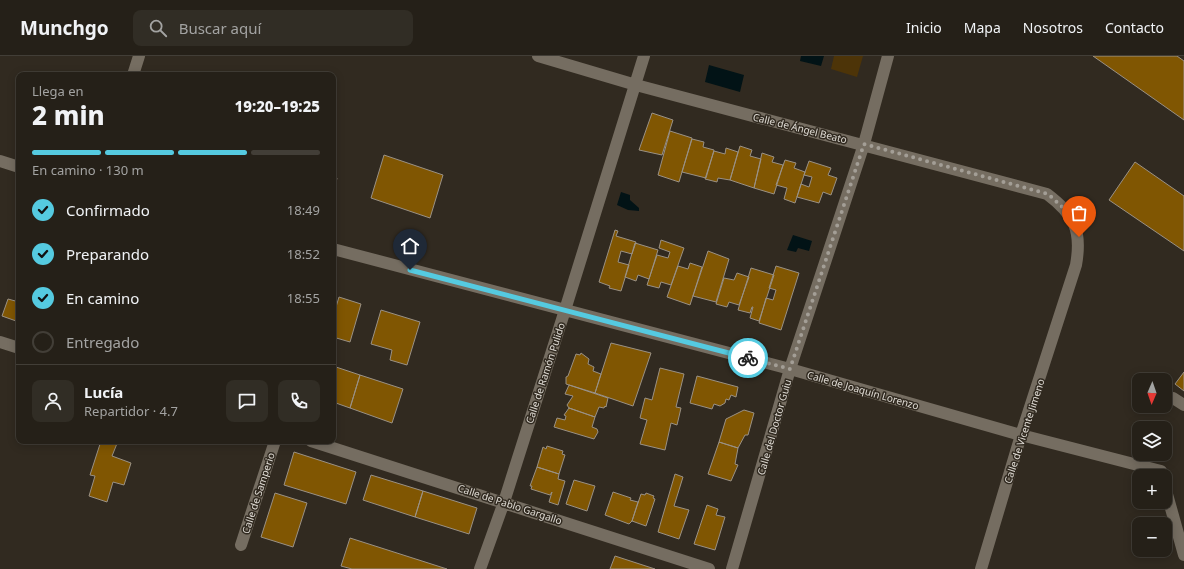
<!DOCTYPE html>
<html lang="es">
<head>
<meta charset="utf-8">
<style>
	body { margin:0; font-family:"Noto Sans",sans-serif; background:#312d25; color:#f1f3f6; height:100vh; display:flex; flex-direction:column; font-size:15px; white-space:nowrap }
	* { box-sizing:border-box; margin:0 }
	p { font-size:13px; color:#a3a3a2 }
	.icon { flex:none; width:22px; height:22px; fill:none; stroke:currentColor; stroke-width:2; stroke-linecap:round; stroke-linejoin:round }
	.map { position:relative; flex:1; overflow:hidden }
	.panel { position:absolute; left:16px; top:16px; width:320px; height:372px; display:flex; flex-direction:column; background:#252018; border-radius:8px; box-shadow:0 2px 10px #0003,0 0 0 1px #423e37 }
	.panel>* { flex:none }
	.needle { width:26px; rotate:182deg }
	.tools { position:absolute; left:1132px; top:317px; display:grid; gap:8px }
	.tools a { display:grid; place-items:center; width:40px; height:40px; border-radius:8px; background:#252018; box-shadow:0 2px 10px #0003,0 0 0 1px #423e37; font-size:20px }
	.pin { position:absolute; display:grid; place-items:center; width:34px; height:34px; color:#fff; margin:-41px -17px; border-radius:50% 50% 50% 0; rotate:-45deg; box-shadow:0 0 4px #0007 }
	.pin .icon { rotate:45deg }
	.courier { position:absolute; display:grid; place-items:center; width:40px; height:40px; margin:-20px; border:3px solid #55cae0; border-radius:50%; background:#fff; color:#222; box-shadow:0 1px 5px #0007 }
	.summary em { font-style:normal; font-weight:800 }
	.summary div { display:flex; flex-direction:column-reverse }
	.summary { display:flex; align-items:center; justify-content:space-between; height:68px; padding:0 16px }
	h1 { font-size:26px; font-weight:800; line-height:30px }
	.bar { display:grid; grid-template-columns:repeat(4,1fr); gap:6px 4px; align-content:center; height:48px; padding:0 16px }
	.bar i { height:5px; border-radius:3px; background:#423e37 }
	.bar .active { background:#55cae0 }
	.bar p { grid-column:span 4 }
	.line { display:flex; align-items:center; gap:10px; padding:0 16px; border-top:1px solid #423e37 }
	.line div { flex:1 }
	.round { display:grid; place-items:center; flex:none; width:42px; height:42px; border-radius:8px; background:#312d25 }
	ol { padding:0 16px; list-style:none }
	li { display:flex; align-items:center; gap:12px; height:44px }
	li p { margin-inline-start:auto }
	li .icon { padding:4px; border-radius:50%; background:#55cae0; color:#111; stroke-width:4 }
	li:last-child { color:#a3a3a2 }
	li i { width:22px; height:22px; border:2px solid #423e37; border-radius:50% }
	header { display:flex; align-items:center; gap:24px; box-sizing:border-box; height:56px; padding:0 20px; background:#252018; border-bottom:1px solid #423e37 }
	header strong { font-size:19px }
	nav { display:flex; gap:22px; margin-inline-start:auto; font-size:14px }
	.search { width:280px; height:36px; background:#312d25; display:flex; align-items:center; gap:10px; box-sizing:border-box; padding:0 14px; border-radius:8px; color:#a3a3a2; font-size:15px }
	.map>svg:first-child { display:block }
	.green { fill:#4d3408 }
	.water { fill:#021316 }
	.building { fill:#805602; stroke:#9a9185 }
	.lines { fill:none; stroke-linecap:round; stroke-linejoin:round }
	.minor { stroke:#756d61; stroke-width:12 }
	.done { stroke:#a39e96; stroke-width:4; stroke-dasharray:0 7.2 }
	.route { stroke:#55cae0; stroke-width:5 }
	.labels { text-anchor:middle; stroke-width:3; stroke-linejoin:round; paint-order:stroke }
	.street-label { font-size:10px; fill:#e0dcd5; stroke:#312a20 }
</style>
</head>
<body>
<header>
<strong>Munchgo</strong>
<div class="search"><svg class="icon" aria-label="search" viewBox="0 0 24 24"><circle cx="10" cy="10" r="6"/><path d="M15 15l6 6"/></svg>Buscar aquí</div>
<nav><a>Inicio</a><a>Mapa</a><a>Nosotros</a><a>Contacto</a></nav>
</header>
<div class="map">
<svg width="1184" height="513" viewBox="0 0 1184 513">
	<rect width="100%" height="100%" fill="#312a20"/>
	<path class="green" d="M 834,0 L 863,0 L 857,21 L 831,13 Z"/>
	<path class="water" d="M 801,0 L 824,0 L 821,10 L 800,5 Z
		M 709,9 L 744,19 L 740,36 L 705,26 Z
		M 621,136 L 630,139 L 630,144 L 639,152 L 639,155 L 628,154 L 617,149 Z
		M 793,179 L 812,185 L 809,195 L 798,192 L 796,196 L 787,194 Z"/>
	<path class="building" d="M 1093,0 L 1177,0 L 1184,5 L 1184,64 Z
		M 652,57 L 673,64 L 662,99 L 639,94 Z
		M 670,75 L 692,82 L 679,126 L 658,119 Z
		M 692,83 L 704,86 L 703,91 L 714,94 L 706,122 L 682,116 Z
		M 740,90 L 752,94 L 750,100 L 761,103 L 754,132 L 730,124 Z
		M 726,92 L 738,96 L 730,124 L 718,122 L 717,126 L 705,123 L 714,95 L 725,98 Z
		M 762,97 L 774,101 L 772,106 L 783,109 L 774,138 L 754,132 Z
		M 384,99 L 443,119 L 430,162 L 371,142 Z
		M 785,104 L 796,107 L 794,112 L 805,116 L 795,147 L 784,143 L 787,132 L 776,129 Z
		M 809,105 L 831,112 L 828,119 L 837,122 L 831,139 L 823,136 L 819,147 L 797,141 L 801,128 L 809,131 L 812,121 L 804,119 Z
		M 1135,106 L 1184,140 L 1184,195 L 1109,144 Z
		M 333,121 L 337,122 L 333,139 Z
		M 615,174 L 618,175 L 616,180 L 636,186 L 632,198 L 621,195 L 618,206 L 629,209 L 621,235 L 609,232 L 610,230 L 599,226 Z
		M 661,184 L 684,192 L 671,229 L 661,226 L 659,232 L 647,229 L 657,199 L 668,202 L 670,196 L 659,192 Z
		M 635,187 L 658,194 L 649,223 L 638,219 L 636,225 L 625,221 Z
		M 708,195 L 729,203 L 716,246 L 693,240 Z
		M 690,207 L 702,211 L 690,249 L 667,241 L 678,210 L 688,213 Z
		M 776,210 L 799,217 L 781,274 L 759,267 L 766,242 L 773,244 L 776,234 L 769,232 Z
		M 751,212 L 774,219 L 759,265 L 750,262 L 753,251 L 752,251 L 750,257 L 738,254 Z
		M 737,217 L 749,221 L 739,249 L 729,246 L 727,251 L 716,248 L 724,222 L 734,224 Z
		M 339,241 L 361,248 L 350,286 L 333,281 L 333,261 Z
		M 8,243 L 19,246 L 19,266 L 2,260 Z
		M 381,254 L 420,266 L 407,309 L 390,304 L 392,294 L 371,288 Z
		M 611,287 L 651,297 L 633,350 L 595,337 Z
		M 581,297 L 589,303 L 588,308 L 594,311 L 593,315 L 601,318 L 595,337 L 566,328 L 566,321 L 568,320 L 576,298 L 580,299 Z
		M 333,310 L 360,319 L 350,352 L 333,346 Z
		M 660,312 L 684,318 L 676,351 L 681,352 L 677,369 L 671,367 L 665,394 L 640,388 L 647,364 L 640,362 L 645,342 L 652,344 Z
		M 1184,316 L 1184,335 L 1175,328 Z
		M 360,319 L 403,333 L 392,367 L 350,352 Z
		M 697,320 L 738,331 L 736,341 L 731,339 L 729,344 L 726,343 L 725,347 L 720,350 L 714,348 L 712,353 L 690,347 Z
		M 569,329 L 608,342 L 606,351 L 605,350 L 604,352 L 599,351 L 595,361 L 569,352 L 567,349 L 573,340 L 565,338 Z
		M 569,352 L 595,361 L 592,371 L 597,373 L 598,376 L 594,383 L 554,371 L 557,362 L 565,364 L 566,360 L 564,359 Z
		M 744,354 L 754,357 L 748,379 L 745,379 L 738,392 L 719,386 L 726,363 Z
		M 101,385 L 118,385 L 112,400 L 131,407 L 124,429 L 113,426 L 107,446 L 89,440 L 95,420 L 90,419 Z
		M 719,386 L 738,392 L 735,408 L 738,409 L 731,425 L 708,418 Z
		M 547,390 L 563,395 L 562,398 L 565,399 L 559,418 L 537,411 L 543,391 L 546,393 Z
		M 294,396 L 356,416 L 346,448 L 284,429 Z
		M 537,411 L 559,418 L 558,423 L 565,425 L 558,449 L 549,446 L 552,436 L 550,439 L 531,433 L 532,430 L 530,430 Z
		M 675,418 L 683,421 L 674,450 L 689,454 L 679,483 L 658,476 Z
		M 371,419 L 423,435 L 415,461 L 363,444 Z
		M 574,424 L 595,430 L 587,455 L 566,448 Z
		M 423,435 L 477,452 L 469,478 L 415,461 Z
		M 613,436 L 631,442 L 630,444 L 638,446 L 632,465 L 629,468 L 605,459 Z
		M 275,437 L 307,447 L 293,491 L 261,481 Z
		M 646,437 L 654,440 L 653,442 L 655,443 L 646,470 L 632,465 L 641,438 L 645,439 Z
		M 707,449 L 718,453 L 716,459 L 725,461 L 715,494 L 694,488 Z
		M 350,482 L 447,513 L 352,513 L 341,510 Z
		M 615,500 L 655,513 L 610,513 Z"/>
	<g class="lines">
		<path class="minor" d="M 538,0 L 636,29 L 1047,138 C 1075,159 1082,175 1076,209 L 1021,379 L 981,513
			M 133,19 L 139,0
			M 0,105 L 19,111
			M 333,193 L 790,313 L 1021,379 L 1161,415 L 1162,420
			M 0,286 L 19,292
			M 1173,342 L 1184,349
			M 311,385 L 709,513
			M 1165,431 L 1184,499
			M 241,489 L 275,385
			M 480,513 L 504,446 L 565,254 L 644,0
			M 732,513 L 790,313 L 864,88 L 888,0"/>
	</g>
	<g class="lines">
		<path class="done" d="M 748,302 L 790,313 L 864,88 L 1048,138 L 1071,159 L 1079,181"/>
		<path class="route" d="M 410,214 L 748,302"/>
	</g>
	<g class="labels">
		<g class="street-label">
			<text transform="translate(800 72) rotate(14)" y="4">Calle de Ángel Beato</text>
			<text transform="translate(545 317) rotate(-72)" y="4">Calle de Ramón Pulido</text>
			<text transform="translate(863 334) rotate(16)" y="4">Calle de Joaquín Lorenzo</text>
			<text transform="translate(774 371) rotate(-74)" y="4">Calle del Doctor Guiu</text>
			<text transform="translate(1024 375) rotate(-72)" y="4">Calle de Vicente Jimeno</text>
			<text transform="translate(258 437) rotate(-72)" y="4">Calle de Samperio</text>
			<text transform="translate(510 448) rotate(18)" y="4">Calle de Pablo Gargallo</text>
		</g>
	</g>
</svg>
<div class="tools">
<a><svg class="needle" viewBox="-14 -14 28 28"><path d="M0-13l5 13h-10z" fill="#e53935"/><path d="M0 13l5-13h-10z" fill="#a3a3a2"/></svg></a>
<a><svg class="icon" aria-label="layers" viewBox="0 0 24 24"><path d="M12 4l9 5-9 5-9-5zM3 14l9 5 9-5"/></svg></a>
<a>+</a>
<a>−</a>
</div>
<div class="pin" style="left:1079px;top:181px;background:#ea580c"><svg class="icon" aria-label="bag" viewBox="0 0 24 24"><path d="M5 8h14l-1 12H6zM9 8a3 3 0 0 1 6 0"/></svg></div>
<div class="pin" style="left:410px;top:214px;background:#1f2937"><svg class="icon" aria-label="home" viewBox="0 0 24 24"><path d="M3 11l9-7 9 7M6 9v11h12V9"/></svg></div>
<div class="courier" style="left:748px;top:302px"><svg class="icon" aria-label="bike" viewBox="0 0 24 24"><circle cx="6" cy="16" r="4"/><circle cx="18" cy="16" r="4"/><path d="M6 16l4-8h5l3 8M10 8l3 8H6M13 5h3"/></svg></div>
<section class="panel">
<div class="summary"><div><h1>2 min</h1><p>Llega en</p></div><em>19:20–19:25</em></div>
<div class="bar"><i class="active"></i><i class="active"></i><i class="active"></i><i></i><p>En camino · 130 m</p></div>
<ol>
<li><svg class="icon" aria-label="check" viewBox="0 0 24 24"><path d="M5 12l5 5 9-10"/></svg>Confirmado<p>18:49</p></li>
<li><svg class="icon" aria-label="check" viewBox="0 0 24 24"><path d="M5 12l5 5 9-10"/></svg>Preparando<p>18:52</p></li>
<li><svg class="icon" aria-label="check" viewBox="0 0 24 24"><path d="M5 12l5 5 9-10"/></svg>En camino<p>18:55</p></li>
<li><i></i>Entregado</li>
</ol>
<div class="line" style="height:72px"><a class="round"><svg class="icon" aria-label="person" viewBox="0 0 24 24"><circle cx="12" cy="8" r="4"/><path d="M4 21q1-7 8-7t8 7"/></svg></a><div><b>Lucía</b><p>Repartidor · 4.7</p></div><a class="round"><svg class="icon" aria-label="chat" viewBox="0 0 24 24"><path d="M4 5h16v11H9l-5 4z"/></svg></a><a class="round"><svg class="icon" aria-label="phone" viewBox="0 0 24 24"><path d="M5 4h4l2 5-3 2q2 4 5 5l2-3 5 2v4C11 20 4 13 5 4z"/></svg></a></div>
</section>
</div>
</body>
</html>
